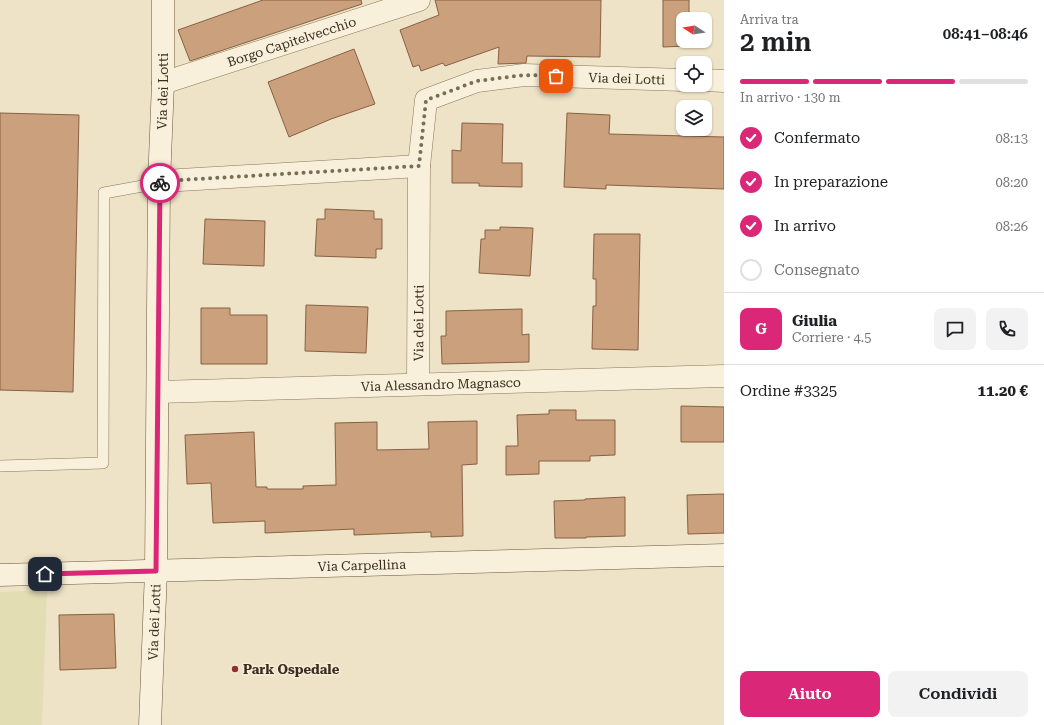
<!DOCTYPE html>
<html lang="it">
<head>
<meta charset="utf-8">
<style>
	body { margin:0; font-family:"Roboto Serif",serif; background:#f2f2f2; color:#202124; height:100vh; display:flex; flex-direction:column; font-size:15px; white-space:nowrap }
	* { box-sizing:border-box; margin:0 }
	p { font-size:13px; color:#757577 }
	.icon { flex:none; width:22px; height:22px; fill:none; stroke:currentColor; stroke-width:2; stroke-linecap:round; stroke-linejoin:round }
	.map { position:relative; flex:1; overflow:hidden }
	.side { display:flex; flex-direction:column; background:#fff; width:320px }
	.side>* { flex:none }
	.needle { width:26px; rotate:282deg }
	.tools { position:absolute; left:676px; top:12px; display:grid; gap:8px }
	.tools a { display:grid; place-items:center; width:36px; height:36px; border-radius:8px; background:#fff; box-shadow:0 1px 3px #0004; font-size:20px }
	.pin { position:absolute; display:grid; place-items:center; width:34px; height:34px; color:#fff; margin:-17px; border-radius:8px; box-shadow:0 2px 6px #0006 }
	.courier { position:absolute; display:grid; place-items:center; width:40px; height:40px; margin:-20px; border:3px solid #db2777; border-radius:50%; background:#fff; color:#222; box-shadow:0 1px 5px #0007 }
	.overview em { font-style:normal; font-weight:600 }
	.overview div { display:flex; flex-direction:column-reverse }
	.overview { display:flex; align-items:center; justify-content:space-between; height:68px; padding:0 16px }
	h1 { font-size:26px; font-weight:600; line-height:30px }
	.bar { display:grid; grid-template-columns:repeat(4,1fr); gap:6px 4px; align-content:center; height:48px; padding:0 16px }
	.bar i { height:5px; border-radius:3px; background:#e0e0e0 }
	.bar .current { background:#db2777 }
	.bar p { grid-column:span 4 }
	.line { display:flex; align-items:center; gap:10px; padding:0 16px; border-top:1px solid #e0e0e0 }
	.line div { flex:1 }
	.round { display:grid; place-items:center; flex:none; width:42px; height:42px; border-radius:8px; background:#f2f2f2 }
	ol { padding:0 16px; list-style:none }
	li { display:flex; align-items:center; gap:12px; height:44px }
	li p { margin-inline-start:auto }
	li .icon { padding:4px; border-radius:50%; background:#db2777; color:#fff; stroke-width:4 }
	li:last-child { color:#757577 }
	li i { width:22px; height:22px; border:2px solid #e0e0e0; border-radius:50% }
	.cta { display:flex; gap:8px; margin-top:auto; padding:8px 16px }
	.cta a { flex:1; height:46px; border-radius:8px; background:#db2777; color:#fff; font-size:16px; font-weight:600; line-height:46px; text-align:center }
	.cta a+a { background:#f2f2f2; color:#202124 }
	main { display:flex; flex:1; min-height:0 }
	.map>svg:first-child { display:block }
	.farmland { fill:#e3ddb4 }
	.building { fill:#cba07d; stroke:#886042 }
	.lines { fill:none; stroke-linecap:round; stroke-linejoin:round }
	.lane-casing { stroke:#89765c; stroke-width:12 }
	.street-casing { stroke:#89765c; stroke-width:23 }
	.secondary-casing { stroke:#6b573f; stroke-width:23 }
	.lane { stroke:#f8f0da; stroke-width:11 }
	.street { stroke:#f8f0da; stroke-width:22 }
	.secondary { stroke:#f8f0da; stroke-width:22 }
	.done { stroke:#796d5a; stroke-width:4; stroke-dasharray:0 7.2 }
	.route { stroke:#db2777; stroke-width:5 }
	.poi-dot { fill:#97302d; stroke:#f5edd6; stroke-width:1.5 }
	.labels { text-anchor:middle; stroke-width:3; stroke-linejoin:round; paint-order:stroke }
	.street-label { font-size:13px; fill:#3a2d20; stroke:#f5edd6 }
	.poi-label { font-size:13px; font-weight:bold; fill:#3a2d20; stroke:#f5edd6; text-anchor:start }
</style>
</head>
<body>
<main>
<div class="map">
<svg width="724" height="725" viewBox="0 0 724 725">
	<rect width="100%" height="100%" fill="#eee3c7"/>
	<path class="farmland" d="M 47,590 L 42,725 L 0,725 L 0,592 Z"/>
	<path class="building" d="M 263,0 L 361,0 L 362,4 L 190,61 L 178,30 Z
		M 435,0 L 601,0 L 600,57 L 527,56 L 526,63 L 498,64 L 499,47 L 445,66 L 443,63 L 421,71 L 419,65 L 413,67 L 400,30 L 439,15 Z
		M 663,0 L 689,0 L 689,19 L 683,19 L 683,41 L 689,41 L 689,46 L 663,47 Z
		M 354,49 L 375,104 L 331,119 L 289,137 L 268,82 Z
		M 0,113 L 79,115 L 73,392 L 0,390 Z
		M 567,113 L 610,115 L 609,134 L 724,137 L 724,189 L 606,185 L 606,189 L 564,187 Z
		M 462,123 L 503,124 L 502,163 L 522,163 L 522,187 L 479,186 L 479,183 L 452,183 L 452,150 L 461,151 Z
		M 325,209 L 374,211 L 374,219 L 382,219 L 382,249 L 376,249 L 376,258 L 315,256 L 317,219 L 325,219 Z
		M 205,219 L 265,221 L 264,266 L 203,264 Z
		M 500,227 L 533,228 L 530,276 L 479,273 L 481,239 L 485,239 L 485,230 L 500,230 Z
		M 594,234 L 640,234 L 638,350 L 592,349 L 593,306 L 596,306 L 596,279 L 593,279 Z
		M 306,305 L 368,307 L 366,353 L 305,351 Z
		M 201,308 L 230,308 L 230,315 L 267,315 L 267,364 L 201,364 Z
		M 522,309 L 522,335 L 529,334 L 529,362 L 442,364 L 441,336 L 446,336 L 446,311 Z
		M 681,406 L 724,407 L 724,442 L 681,442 Z
		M 549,410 L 576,410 L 576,420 L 615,420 L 615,455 L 590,456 L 590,461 L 539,461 L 539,474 L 506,475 L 506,446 L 518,446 L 517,415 L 549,414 Z
		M 477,421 L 477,464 L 462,465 L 463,536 L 431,537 L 431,532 L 354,535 L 354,529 L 265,533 L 265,521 L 213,523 L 211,483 L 187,484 L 185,435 L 254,432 L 256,487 L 267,487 L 267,489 L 303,489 L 303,486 L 336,485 L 335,423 L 377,422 L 377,450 L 429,449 L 428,422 Z
		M 724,494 L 724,533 L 688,534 L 687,495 Z
		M 625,497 L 625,536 L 586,537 L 586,538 L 555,538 L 554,501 L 585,500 L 585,499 Z
		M 114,614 L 116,668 L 60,670 L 59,615 Z"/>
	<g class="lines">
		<g class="lane-casing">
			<path id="lane" d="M 0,466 L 103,463 L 104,193 L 159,183"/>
		</g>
		<g class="street-casing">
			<g id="street">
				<path d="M 705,80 L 724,81"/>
				<path id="s1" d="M 163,83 L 419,0"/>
				<path d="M 159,183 L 180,180 L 419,166"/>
				<path id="s2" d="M 418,384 L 419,166 L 426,100 L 477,81 L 524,75 L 683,80"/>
				<path id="s3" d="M 158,392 L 724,376"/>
			</g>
		</g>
		<g class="secondary-casing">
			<g id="secondary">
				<path id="s4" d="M 0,575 L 724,555"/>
				<path id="s5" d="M 150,725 L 156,571 L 159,183 L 163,83 L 163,0"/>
			</g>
		</g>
		<use href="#lane" class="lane"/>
		<use href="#street" class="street"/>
		<use href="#secondary" class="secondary"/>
	</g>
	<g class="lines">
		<path class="done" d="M 160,183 L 180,180 L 419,166 L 426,100 L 477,81 L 524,75 L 556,76"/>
		<path class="route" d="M 45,574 L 156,571 L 160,183"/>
	</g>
	<circle class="poi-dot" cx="235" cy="669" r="4"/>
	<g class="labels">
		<g class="street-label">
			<text dy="5" stroke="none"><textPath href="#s1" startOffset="135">Borgo Capitelvecchio</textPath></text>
			<text dy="5" stroke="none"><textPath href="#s2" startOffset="489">Via dei Lotti</textPath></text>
			<text dy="5" stroke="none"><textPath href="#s5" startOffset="634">Via dei Lotti</textPath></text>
			<text dy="5" stroke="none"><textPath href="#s2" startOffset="61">Via dei Lotti</textPath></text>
			<text dy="5" stroke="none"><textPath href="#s3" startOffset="283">Via Alessandro Magnasco</textPath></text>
			<text dy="5" stroke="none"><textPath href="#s4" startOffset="362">Via Carpellina</textPath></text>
			<text dy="5" stroke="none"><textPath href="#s5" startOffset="103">Via dei Lotti</textPath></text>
		</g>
		<g class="poi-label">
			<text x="243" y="674">Park Ospedale</text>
		</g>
	</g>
</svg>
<div class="tools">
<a><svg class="needle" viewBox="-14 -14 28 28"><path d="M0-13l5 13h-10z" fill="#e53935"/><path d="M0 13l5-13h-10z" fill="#757577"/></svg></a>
<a><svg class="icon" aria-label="locate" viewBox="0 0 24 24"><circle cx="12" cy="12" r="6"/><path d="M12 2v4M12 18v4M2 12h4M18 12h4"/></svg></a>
<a><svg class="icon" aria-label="layers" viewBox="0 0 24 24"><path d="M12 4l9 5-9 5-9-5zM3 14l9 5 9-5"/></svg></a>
</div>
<div class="pin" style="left:556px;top:76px;background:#ea580c"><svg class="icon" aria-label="bag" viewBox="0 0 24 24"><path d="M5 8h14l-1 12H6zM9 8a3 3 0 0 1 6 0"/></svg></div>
<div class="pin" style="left:45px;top:574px;background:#1f2937"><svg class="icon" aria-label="home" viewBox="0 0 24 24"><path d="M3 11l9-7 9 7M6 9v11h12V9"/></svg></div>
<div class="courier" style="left:160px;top:183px"><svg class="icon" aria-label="bike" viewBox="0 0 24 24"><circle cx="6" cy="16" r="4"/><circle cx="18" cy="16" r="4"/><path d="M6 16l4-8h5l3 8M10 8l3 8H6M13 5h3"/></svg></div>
</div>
<section class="side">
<div class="overview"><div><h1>2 min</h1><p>Arriva tra</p></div><em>08:41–08:46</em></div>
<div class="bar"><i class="current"></i><i class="current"></i><i class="current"></i><i></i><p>In arrivo · 130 m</p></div>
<ol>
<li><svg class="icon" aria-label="check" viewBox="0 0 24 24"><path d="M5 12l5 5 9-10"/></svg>Confermato<p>08:13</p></li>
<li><svg class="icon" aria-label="check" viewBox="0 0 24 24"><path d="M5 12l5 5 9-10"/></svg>In preparazione<p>08:20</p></li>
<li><svg class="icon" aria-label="check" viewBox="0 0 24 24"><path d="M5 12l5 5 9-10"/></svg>In arrivo<p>08:26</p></li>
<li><i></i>Consegnato</li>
</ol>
<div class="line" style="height:72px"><b class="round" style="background:#db2777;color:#fff">G</b><div><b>Giulia</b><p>Corriere · 4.5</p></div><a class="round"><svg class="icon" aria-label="chat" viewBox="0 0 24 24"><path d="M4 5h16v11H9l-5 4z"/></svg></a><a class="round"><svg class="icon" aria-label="phone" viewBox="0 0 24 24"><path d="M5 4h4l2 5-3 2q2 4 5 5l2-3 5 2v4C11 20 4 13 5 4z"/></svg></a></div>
<div class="line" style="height:52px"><div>Ordine #3325</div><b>11.20 €</b></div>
<div class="cta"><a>Aiuto</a><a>Condividi</a></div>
</section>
</main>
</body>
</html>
